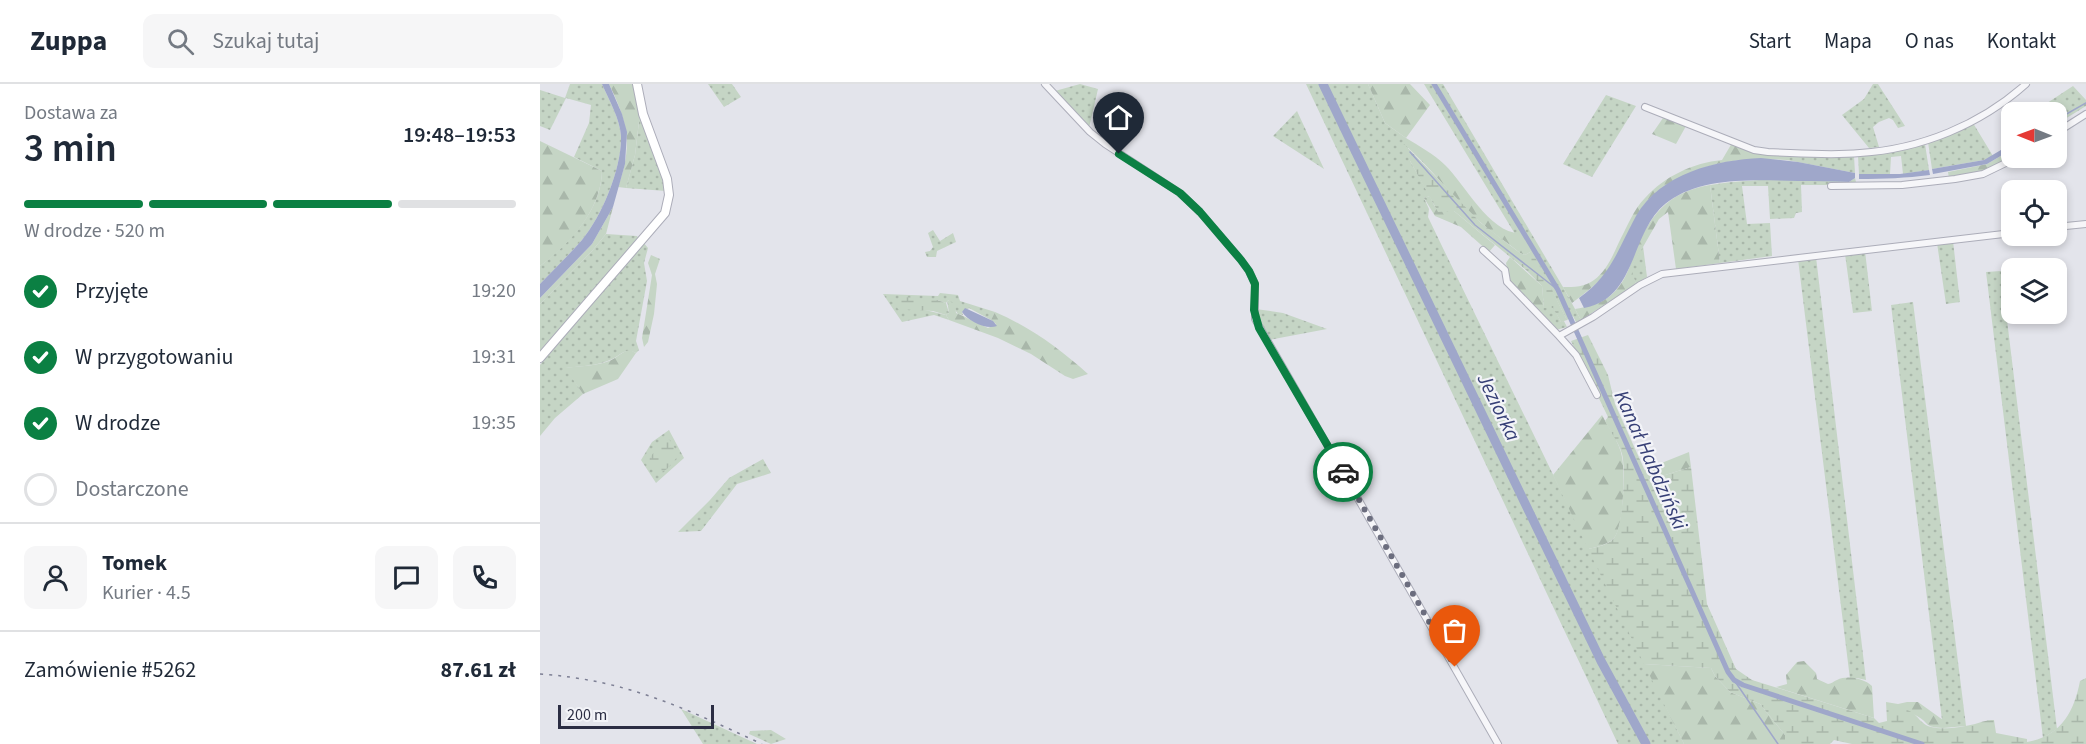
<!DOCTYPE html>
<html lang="pl">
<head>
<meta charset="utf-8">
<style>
	body { margin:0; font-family:"Source Sans 3",sans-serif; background:#f6f6f7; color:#1f2937; height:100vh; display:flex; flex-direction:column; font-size:22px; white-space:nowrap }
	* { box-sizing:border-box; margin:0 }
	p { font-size:20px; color:#747a83 }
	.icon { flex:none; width:33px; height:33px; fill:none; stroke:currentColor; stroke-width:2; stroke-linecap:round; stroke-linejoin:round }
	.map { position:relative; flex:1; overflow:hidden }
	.panel { display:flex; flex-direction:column; background:#fff; width:540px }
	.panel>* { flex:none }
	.needle { width:39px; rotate:271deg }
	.controls { position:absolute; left:1461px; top:18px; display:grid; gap:12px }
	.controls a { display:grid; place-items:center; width:66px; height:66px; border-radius:12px; background:#fff; box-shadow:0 3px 9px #0003; font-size:30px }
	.scale { position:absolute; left:18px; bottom:15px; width:156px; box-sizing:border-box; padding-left:6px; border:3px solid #2b2d43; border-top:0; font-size:16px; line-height:21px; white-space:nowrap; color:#2b2d43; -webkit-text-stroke:4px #f3f4f8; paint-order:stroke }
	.pin { position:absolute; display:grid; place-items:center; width:51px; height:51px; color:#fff; margin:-62px -26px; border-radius:50% 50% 50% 0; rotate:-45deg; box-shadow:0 0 6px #0007 }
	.pin .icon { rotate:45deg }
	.courier { position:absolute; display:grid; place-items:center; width:60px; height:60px; margin:-30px; border:4px solid #0b8043; border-radius:50%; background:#fff; color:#222; box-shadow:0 2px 8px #0007 }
	.head em { font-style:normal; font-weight:600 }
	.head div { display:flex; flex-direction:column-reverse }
	.head { display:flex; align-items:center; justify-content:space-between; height:102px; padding:0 24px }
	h1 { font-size:39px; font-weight:600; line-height:45px }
	.bar { display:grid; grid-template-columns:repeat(4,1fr); gap:9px 6px; align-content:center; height:72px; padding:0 24px }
	.bar i { height:8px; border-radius:4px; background:#e0e1e3 }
	.bar .current { background:#0b8043 }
	.bar p { grid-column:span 4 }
	.line { display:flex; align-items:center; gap:15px; padding:0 24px; border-top:2px solid #e0e1e3 }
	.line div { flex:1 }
	.round { display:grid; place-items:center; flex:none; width:63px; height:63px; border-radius:12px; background:#f6f6f7 }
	ol { padding:0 24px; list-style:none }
	li { display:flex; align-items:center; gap:18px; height:66px }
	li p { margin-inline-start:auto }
	li .icon { padding:6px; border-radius:50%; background:#0b8043; color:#fff; stroke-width:4 }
	li:last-child { color:#747a83 }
	li i { width:33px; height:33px; border:3px solid #e0e1e3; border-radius:50% }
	header { display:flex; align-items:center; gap:36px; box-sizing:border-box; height:84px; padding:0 30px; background:#fff; border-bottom:2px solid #e0e1e3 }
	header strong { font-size:28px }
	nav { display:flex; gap:33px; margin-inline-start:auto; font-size:21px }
	.search { width:420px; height:54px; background:#f6f6f7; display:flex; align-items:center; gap:15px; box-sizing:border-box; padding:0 21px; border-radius:12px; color:#747a83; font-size:22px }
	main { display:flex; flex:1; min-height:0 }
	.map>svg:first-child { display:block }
	.grass { fill:url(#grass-dots) }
	.forest { fill:url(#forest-firs) }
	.wetland { fill:url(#wetland-marsh) }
	.water { fill:#9fa7ca }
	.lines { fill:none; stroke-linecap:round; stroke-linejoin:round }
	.stream { stroke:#9fa7ca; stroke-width:1.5 }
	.canal { stroke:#9fa7ca; stroke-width:5 }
	.river { stroke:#9fa7ca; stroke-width:9 }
	.street-casing { stroke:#acadb9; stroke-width:8 }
	.secondary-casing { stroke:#acadb9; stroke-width:10 }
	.street { stroke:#f6f6f9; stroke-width:6 }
	.secondary { stroke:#fff; stroke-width:8 }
	.rail { stroke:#7d7f94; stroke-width:1.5; stroke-dasharray:3 6; stroke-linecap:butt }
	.done { stroke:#6b6d7e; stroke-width:6; stroke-dasharray:0 10.8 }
	.route { stroke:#0b8043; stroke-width:8 }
	.labels { text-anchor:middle; stroke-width:4.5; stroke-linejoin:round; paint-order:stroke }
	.water-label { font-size:21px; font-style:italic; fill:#363f76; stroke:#f3f4f8 }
</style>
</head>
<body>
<header>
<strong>Zuppa</strong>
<div class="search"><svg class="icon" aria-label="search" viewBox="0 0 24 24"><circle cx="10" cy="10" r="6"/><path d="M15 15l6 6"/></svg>Szukaj tutaj</div>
<nav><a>Start</a><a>Mapa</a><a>O nas</a><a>Kontakt</a></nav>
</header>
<main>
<section class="panel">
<div class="head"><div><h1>3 min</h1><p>Dostawa za</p></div><em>19:48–19:53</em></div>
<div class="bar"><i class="current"></i><i class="current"></i><i class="current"></i><i></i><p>W drodze · 520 m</p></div>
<ol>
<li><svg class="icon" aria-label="check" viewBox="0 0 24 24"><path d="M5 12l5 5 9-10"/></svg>Przyjęte<p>19:20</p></li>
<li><svg class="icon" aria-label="check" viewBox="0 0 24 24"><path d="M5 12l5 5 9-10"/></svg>W przygotowaniu<p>19:31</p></li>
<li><svg class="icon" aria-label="check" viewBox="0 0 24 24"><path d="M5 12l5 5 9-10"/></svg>W drodze<p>19:35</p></li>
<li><i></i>Dostarczone</li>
</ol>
<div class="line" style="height:108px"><a class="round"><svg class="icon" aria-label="person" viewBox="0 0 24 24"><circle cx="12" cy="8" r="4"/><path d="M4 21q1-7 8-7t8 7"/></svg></a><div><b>Tomek</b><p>Kurier · 4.5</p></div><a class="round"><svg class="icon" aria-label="chat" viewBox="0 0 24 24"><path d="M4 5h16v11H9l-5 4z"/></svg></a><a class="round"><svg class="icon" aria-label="phone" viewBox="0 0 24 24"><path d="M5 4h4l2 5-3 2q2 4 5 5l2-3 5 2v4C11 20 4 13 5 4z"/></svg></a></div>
<div class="line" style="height:78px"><div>Zamówienie #5262</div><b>87.61 zł</b></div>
</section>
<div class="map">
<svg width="1546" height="660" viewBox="0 0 1546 660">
	<defs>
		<pattern id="grass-dots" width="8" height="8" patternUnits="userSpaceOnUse" patternTransform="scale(1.5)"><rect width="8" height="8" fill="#c5d5c5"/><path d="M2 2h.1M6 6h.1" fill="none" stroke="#a9b7aa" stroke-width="1.8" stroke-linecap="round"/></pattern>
		<pattern id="forest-firs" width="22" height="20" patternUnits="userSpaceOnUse" patternTransform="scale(1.5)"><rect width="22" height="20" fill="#c5d5c5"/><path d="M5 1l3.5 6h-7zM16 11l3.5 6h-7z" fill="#a9b7aa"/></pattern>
		<pattern id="wetland-marsh" width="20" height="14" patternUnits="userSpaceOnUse" patternTransform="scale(1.5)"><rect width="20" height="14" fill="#c5d5c5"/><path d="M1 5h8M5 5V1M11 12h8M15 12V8" fill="none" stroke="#a9b7aa"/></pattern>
	</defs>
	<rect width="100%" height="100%" fill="#e3e4eb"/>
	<path class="grass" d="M 30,0 L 62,0 C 69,16 80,35 81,52 C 82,84 62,132 42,156 C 29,171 14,185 0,200 L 0,182 C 30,158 61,127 62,87 L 34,73 L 49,39 L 51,21 L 26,14 L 10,46 L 0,42 L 0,6 L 25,14 Z
		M 168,0 L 192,0 L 201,13 L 184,23 Z
		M 540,0 L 558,5 L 549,44 L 515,7 Z
		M 766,0 L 828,0 L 845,39 L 866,54 L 870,77 L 890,112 L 884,114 L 889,125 L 888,133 L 900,158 L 1144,660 L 1078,660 Z
		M 884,0 L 903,0 L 1023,203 L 1041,236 L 1036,238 L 1033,232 L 1027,236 L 982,150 L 975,150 Z
		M 1333,0 L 1338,0 L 1365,42 L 1358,44 L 1353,36 L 1349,34 L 1339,38 L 1333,43 L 1339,63 L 1329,64 L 1302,31 L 1324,15 Z
		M 1533,2 L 1546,16 L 1546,22 L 1517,40 L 1516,28 L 1500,28 L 1498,25 Z
		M 1066,11 L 1096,22 L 1052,93 L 1023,80 Z
		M 757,27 L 784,85 L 733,52 Z
		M 100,29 L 125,97 L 126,107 L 86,104 L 95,71 Z
		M 1433,39 L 1453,72 L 1444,76 L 1392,85 L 1388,58 Z
		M 1385,60 L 1389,86 L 1363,90 L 1361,72 L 1351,73 L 1350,90 L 1319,90 L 1318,72 L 1355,67 Z
		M 1229,71 L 1314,72 L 1315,89 L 1247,76 L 1247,73 Z
		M 1315,94 L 1316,98 L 1310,101 L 1261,101 L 1262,128 L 1256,129 L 1254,134 L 1230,135 L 1228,102 L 1202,102 L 1207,140 L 1230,139 L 1232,172 L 1180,179 L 1170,101 C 1216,94 1263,94 1309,98 Z
		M 393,146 L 400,157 L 413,149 L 416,158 L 397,167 L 396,173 L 387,173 L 385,168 L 390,167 L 393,163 L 388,149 Z
		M 66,150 L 97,152 L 99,155 L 0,270 L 0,220 L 52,167 Z
		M 1413,157 L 1420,218 L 1406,220 L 1397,159 Z
		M 103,158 L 108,164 L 104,179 L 107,197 L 96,257 L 99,266 L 96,269 C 84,263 81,272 70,276 C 56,282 41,282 26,284 L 43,310 L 15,334 L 0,352 L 0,281 Z
		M 1103,162 L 1107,193 L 1096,200 L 1090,185 Z
		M 1325,167 L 1332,227 L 1313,229 L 1305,170 Z
		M 1276,173 L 1326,596 L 1317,594 L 1310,595 L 1258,175 Z
		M 1461,187 L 1517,645 L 1503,654 L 1446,188 Z
		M 400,209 L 418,211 L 420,217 L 455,228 L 451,236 L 429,224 L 422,228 L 423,231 L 418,230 L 408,216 L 406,219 L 397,216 L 385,226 L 406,231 L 409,236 L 394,231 L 362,238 L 343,210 L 398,212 Z
		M 1373,218 L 1426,642 L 1403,644 L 1351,221 Z
		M 1013,223 L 1021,238 L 1024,237 L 1027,243 L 1016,246 L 997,227 L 1000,224 Z
		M 716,225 L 743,229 L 787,245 L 729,256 L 717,233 Z
		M 129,346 L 144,374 L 116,399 L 101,376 L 112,358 Z
		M 223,375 L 231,389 L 197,400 L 161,447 L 138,448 L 170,416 L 189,394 Z
		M 141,625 L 217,660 L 163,660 Z
		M 231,646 L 246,655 L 231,660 L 209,650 L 210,647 Z"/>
	<path class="forest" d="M 69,0 L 95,0 L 100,29 L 95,71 L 86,104 L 78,103 C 93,61 88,39 69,0 Z
		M 828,0 L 870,0 L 890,21 L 866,54 C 879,62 894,70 905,81 C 925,100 951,152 982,149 L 992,167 L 985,171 L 980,169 C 967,158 952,149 939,137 C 912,113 891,84 864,60 L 866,54 L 845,39 Z
		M 1123,34 L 1146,42 L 1136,60 L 1112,50 Z
		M 0,57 L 62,87 C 61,126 30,160 0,182 Z
		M 1192,59 L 1210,67 L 1247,73 L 1247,76 C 1200,73 1164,77 1125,103 C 1117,108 1110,113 1104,121 C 1091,138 1085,159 1074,178 C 1063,196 1048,207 1032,219 L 1023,203 C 1034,203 1045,203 1054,196 C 1068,186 1074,168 1081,154 C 1088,141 1094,125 1105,114 C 1125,92 1153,79 1182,76 Z
		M 1469,67 L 1471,73 L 1442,89 L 1409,94 L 1408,88 L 1447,80 Z
		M 1170,101 L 1180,179 L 1136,185 L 1128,128 L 1119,135 L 1091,184 L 1096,200 L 1041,236 L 1035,225 C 1047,223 1060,220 1070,212 C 1083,201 1088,188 1093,173 C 1108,133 1127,108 1170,101 Z
		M 890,112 C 897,129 897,127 914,127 L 955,161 L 949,168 L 921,143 L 895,132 L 884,114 Z
		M 73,123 L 66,150 L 52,167 L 0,220 L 0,214 L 52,160 Z
		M 111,171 L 120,175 L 115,190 L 117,200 L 114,230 L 108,258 L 104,263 L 102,254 L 112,191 L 108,179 Z
		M 970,173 L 1002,202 L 1004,224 L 997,227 L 970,199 L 966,179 Z
		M 407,216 L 415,220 L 416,229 C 426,233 437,239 448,244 L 456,240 L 451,236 L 455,228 C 490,243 520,265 548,290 L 533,295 L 525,292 L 491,270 L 458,254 L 409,236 L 406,231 L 409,229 Z
		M 90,266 L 96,269 L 78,295 L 43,310 L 25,284 C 40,282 55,282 69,277 C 77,274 82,267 90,266 Z
		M 1062,331 C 1068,343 1080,359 1082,373 C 1085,388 1084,443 1074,454 C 1067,461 1057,463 1048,465 L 1013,391 Z
		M 1149,368 L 1151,383 L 1109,396 L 1104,386 Z
		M 1264,577 L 1276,589 L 1277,595 L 1288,600 C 1291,600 1294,597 1297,596 C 1307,591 1323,594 1332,602 L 1334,634 L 1236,603 L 1247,600 L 1246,591 L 1257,578 Z
		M 1104,580 L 1171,584 L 1175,592 L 1190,608 L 1220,620 L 1245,651 L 1245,660 L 1144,660 Z
		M 1367,618 L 1378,618 L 1403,636 L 1403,644 C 1383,643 1391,640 1377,632 C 1372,629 1364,627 1358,625 L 1358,620 Z"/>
	<path class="wetland" d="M 864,60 L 941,139 L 980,169 L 985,171 L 992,167 L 1027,236 L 1021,238 L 1013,224 L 1004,224 L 1002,202 L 986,186 L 914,127 L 898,128 L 863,64 Z
		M 363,213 L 397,216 L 406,219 L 409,229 L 406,231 L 393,227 L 358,225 L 354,218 Z
		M 1048,251 L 1068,291 L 1075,320 L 1109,396 L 1151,383 L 1167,520 L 1196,585 L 1212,596 L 1334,634 L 1339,639 L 1347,637 L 1346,618 L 1358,620 L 1358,625 C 1377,624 1377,639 1391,643 C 1403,646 1423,643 1435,640 C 1442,638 1446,636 1454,636 L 1456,649 L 1487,655 L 1487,658 C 1521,652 1534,628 1540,597 L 1546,594 L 1546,660 L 1312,660 L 1294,656 L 1290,660 L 1245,660 L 1245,651 L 1220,620 L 1190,608 L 1175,592 L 1171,584 L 1104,580 L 1048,465 C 1057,463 1068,461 1074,454 C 1083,443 1086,385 1082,370 C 1079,359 1070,347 1065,337 L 1068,333 L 1031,257 Z
		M 129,355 L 139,371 L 127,385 L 120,389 C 98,379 117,363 129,355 Z"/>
	<path class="water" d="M 62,0 L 69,0 L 82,30 L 87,48 L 85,80 L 73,123 L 52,160 L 0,214 L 0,200 C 14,185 29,171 42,156 C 62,132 82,84 81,52 C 80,35 69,16 62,0 Z
		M 1466,63 L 1469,67 L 1447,80 L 1393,90 L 1392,85 L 1444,76 Z
		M 1221,74 L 1258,78 L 1315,89 L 1315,94 L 1309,98 C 1292,97 1275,97 1258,97 C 1218,96 1163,92 1129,117 C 1089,145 1099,214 1044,224 L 1039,214 C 1071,192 1078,165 1096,132 C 1121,89 1176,76 1221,74 Z
		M 1389,86 L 1390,91 C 1366,94 1344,95 1319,95 L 1319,90 L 1360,90 Z
		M 425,224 L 453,237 L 457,242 C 446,246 428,237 422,228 Z"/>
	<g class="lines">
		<path class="stream" d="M 1516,36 L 1546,19
			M 870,68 L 935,141 L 1018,206
			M 1194,596 L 1238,660"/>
		<path class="canal" d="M 894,0 L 1018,206 L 1188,588 L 1194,596 L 1203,601 L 1382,660"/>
		<path class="river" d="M 783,0 L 1061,577 L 1106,660"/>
		<g class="street-casing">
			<path id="street" d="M 505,0 L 550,48 L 565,60 L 640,109 L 660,128 L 701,176 L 709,187 L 715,200 L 715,235 L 749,294 L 958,660
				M 1105,23 L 1214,66 L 1228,68 C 1258,69 1289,72 1320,69 C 1381,65 1440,41 1486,0
				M 1516,49 L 1546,30
				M 1291,102 L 1362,101 L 1415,95 L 1443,90 L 1476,74
				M 1516,143 L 1546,140
				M 943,166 L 965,186 L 967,198 L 1019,252 L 1053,233 L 1100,201 L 1122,190 L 1472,149
				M 1019,252 L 1036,271 L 1057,311"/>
		</g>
		<g class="secondary-casing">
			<path id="secondary" d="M 0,274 L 125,129 L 129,111 L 127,95 L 103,30 L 97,0"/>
		</g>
		<use href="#street" class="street"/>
		<use href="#secondary" class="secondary"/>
		<path class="rail" d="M 0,590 C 87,596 144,624 222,660"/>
	</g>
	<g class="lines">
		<path class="done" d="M 803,388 L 915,583"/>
		<path class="route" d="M 579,70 L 640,109 L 660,128 L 701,176 L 709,187 L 715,200 L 714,226 L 719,244 L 803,388"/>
	</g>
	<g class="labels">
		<g class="water-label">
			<text transform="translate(959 323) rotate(64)" y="7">Jeziorka</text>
			<text transform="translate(1111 376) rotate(66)" y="7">Kanał Habdziński</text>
		</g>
	</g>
</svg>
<div class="controls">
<a><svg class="needle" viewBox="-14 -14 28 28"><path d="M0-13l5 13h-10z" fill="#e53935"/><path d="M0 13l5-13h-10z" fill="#747a83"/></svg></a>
<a><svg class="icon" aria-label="locate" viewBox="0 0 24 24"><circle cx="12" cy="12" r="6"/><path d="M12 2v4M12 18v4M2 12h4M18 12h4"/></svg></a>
<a><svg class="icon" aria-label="layers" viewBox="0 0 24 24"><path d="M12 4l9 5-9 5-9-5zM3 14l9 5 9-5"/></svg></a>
</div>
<div class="scale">200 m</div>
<div class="pin" style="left:915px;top:583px;background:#ea580c"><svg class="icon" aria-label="bag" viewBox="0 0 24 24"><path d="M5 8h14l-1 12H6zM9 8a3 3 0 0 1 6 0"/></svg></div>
<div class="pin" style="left:579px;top:70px;background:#1f2937"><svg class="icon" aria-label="home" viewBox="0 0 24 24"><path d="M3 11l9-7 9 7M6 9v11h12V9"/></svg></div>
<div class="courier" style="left:803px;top:388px"><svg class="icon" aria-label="car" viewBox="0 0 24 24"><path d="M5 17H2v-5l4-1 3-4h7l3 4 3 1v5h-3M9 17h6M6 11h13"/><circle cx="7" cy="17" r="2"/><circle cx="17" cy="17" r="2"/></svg></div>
</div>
</main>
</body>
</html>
